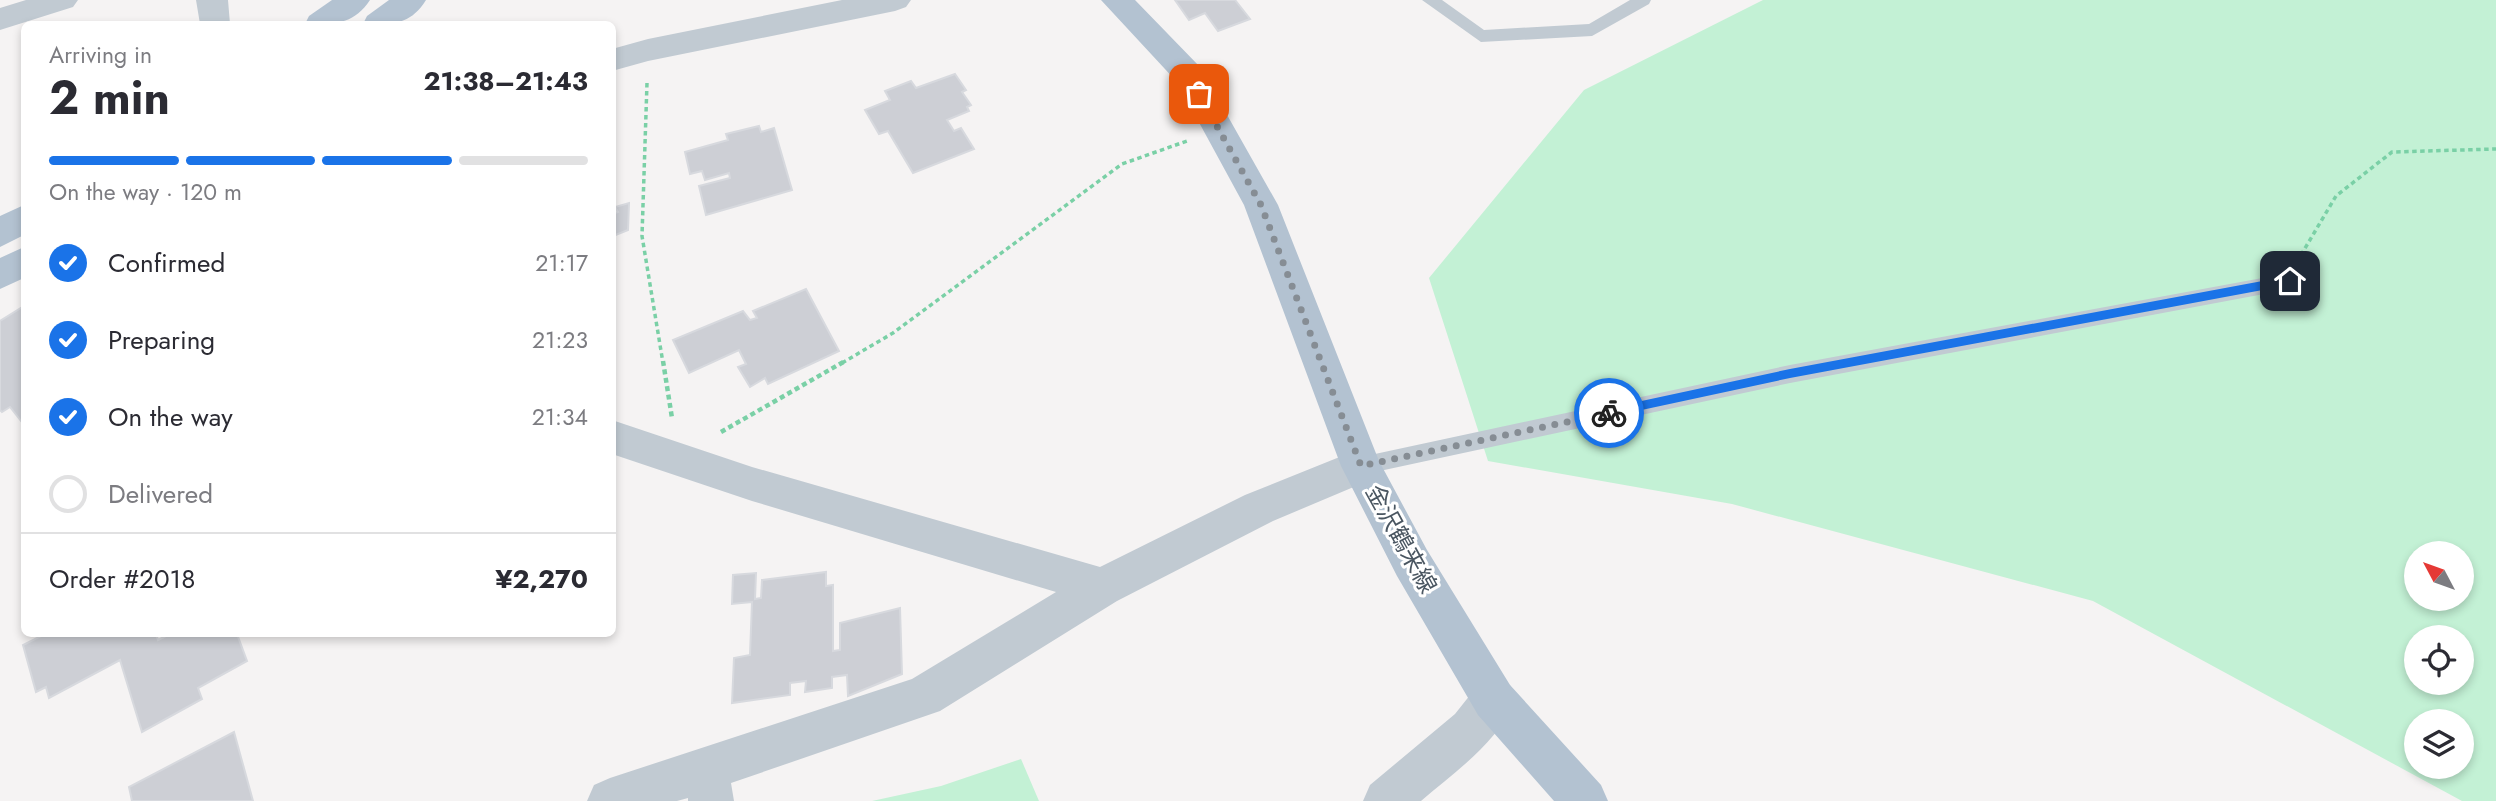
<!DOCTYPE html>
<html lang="en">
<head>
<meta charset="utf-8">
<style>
	body { margin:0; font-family:Jost,"Noto Sans JP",sans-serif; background:#f7f7f7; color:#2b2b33; height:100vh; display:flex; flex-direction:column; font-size:26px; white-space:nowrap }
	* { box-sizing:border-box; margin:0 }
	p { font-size:23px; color:#7c7c81 }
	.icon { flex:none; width:38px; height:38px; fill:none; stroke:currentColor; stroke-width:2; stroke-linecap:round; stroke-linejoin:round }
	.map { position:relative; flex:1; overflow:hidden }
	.sheet { position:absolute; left:21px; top:21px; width:595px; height:616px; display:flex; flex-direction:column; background:#fff; border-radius:10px; box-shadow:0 4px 10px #0003 }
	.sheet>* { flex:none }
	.needle { width:46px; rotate:311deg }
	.buttons { position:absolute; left:2404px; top:541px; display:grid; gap:14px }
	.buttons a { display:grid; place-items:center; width:70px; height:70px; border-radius:50%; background:#fff; box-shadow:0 4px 10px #0003; font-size:35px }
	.pin { position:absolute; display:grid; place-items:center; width:60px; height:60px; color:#fff; margin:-30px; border-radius:14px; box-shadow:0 4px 10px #0006 }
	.courier { position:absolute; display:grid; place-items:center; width:70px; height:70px; margin:-35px; border:5px solid #1a73e8; border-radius:50%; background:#fff; color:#222; box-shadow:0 2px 9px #0007 }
	.summary em { font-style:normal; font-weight:700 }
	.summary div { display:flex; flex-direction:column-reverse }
	.summary { display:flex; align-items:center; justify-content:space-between; height:119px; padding:0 28px }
	h1 { font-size:46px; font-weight:700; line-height:52px }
	.bar { display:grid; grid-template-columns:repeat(4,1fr); gap:10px 7px; align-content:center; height:84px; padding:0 28px }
	.bar i { height:9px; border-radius:5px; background:#e1e1e2 }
	.bar .selected { background:#1a73e8 }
	.bar p { grid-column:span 4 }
	.line { display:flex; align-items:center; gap:18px; padding:0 28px; border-top:2px solid #e1e1e2 }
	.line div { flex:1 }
	ol { padding:0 28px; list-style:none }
	li { display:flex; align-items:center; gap:21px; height:77px }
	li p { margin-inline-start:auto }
	li .icon { padding:7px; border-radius:50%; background:#1a73e8; color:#fff; stroke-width:4 }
	li:last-child { color:#7c7c81 }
	li i { width:38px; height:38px; border:4px solid #e1e1e2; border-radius:50% }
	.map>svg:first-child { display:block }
	.green { fill:#c3f1d5; fill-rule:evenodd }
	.building { fill:#cdcfd5; stroke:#d7d9de; stroke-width:2 }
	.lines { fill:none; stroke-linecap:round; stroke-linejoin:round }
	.path-far1 { stroke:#7ad0a6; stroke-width:3.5; stroke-dasharray:4.5 3.5; stroke-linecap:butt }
	.path { stroke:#7ad0a6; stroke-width:4.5; stroke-dasharray:5 3.5; stroke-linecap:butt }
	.lane { fill:#c1cad2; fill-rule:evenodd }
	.street { fill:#c1cad2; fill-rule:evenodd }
	.primary { fill:#b3c2d1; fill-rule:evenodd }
	.route { fill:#1a73e8 }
	.done { stroke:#868d94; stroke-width:7; stroke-dasharray:0 12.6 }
	.labels { text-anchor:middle; stroke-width:6; stroke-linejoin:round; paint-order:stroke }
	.street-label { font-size:24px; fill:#4a5661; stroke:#fff }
</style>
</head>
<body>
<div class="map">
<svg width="2496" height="801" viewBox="0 0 2496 801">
	<rect width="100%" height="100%" fill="#f5f3f3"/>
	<path class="green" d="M 1763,0 L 2496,0 L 2496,801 L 2462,801 L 2093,601 L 1732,504 L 1488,461 L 1429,278 L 1584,90 ZM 2417,553 L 2462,553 L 2462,598 L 2417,598 ZM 2417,637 L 2462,637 L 2462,682 L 2417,682 ZM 2417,721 L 2462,721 L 2462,766 L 2417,766 Z
		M 1021,759 L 1039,801 L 872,801 L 941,786 Z"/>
	<path class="building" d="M 1175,0 L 1235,0 L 1250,19 L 1218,31 L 1205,13 L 1189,20 Z
		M 955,74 L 966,90 L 962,92 L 971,105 L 967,107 L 969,111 L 947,120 L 954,131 L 961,128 L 974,149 L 913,173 L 888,131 L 879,134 L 865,110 L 890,100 L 885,91 L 911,81 L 916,88 Z
		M 759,126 L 761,132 L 774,128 L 792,190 L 706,215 L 699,186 L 730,178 L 729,173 L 705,180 L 702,171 L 690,174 L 685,152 L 728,140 L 726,134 Z
		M 629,203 L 628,230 L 613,236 L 612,240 L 612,214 L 618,212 L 615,207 Z
		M 806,289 L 839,351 L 768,384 L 765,378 L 750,387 L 738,367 L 746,364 L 739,350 L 689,373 L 673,340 L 743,311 L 750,320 L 757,318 L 753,311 Z
		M 24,306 L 24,419 L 21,421 L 10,407 L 2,412 L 0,410 L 0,321 Z
		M 826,572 L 826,586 L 833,585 L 833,651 L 840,650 L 840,623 L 900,608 L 902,674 L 848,696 L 847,675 L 832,677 L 832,688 L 805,692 L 806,681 L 790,683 L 790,695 L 732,703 L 734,658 L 750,655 L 752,602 L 732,604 L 733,575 L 756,573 L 755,599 L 761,598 L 762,580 Z
		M 45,634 L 156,634 L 158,640 L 170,634 L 237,634 L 247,661 L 198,688 L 202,699 L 142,732 L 120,660 L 49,698 L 46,687 L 36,692 L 23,645 Z
		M 234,732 L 253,801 L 132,801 L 129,787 Z"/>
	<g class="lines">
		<path class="path-far1" d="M 647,83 L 642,236 L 663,363
			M 2301,255 L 2336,196 L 2392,152 L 2496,149
			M 842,363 L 893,333 L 1122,164 L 1187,141"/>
		<path class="path" d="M 663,361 L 672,418
			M 721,432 L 845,361"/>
		<path class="lane" d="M 1422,0 L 1442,0 L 1484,30 L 1589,24 L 1630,0 L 1651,0 L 1649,4 L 1592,36 L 1481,42 Z
			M 2290,273 L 2297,275 L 2300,281 L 2297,287 L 2290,289 L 1790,383 L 1361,475 L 1353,473 L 1350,466 L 1353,459 L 1361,457 L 1790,365 Z"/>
		<path class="street" d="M 26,0 L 78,0 L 73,7 L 0,30 L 0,8 Z
			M 196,0 L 228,0 L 230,24 L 200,24 Z
			M 842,0 L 911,0 L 906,7 L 895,11 L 648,61 L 612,71 L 612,49 L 648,39 Z
			M 612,420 L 752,467 L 1100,567 L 1245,495 L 1347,454 L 1361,449 L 1375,454 L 1381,466 L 1375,478 L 1273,521 L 1117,601 L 940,711 L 731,783 L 734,801 L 688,801 L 688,798 L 677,801 L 587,801 L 594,785 L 610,778 L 912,679 L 1056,592 L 752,501 L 612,454 Z
			M 1494,679 L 1510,685 L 1516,700 C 1497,743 1456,771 1421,801 L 1363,801 L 1370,785 L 1455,714 L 1478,685 Z"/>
		<path class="primary" d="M 332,0 L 370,0 C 353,26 332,24 305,24 L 309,16 Z
			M 389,0 L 426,0 C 409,27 390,24 363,24 L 367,16 Z
			M 1101,0 L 1135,0 L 1200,67 L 1278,205 L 1379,461 L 1427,550 L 1510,685 L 1601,785 L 1608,801 L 1554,801 L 1478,715 L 1397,576 L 1341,466 L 1244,205 L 1177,82 Z
			M 24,205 L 24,235 L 0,247 L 0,216 Z
			M 24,247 L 24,278 L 0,289 L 0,258 Z"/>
	</g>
	<path class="route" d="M 2290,276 L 2295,281 L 2290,285 L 1790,378 L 1609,417 L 1603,413 L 1609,408 L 1790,369 Z"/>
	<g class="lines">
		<path class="done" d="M 1199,94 L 1261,205 L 1361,466 L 1609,413"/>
	</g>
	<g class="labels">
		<g class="street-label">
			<text transform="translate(1401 539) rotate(61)" y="8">金沢鶴来線</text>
		</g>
	</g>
</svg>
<div class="buttons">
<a><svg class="needle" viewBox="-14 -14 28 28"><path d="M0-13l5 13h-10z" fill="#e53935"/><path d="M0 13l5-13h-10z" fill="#7c7c81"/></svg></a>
<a><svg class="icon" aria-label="locate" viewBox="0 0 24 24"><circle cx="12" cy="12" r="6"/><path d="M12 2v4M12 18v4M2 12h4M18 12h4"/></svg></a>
<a><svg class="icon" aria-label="layers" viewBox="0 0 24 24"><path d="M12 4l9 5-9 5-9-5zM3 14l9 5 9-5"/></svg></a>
</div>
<div class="pin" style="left:1199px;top:94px;background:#ea580c"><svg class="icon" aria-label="bag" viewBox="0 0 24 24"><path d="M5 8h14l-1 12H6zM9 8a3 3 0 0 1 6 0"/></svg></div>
<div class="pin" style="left:2290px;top:281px;background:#1f2937"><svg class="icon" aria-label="home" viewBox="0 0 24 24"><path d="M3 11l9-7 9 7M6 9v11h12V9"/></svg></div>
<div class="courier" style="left:1609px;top:413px"><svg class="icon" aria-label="bike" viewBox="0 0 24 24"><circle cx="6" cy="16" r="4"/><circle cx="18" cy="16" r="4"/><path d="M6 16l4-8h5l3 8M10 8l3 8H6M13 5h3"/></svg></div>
<section class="sheet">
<div class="summary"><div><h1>2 min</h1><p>Arriving in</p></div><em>21:38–21:43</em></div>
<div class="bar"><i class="selected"></i><i class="selected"></i><i class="selected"></i><i></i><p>On the way · 120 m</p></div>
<ol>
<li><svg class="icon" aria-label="check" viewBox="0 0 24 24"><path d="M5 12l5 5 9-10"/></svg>Confirmed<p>21:17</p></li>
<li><svg class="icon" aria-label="check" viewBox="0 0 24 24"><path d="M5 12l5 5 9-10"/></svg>Preparing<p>21:23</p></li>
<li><svg class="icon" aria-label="check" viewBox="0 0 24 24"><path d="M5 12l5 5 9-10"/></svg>On the way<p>21:34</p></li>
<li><i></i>Delivered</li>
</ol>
<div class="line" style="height:91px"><div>Order #2018</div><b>¥2,270</b></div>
</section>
</div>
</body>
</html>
